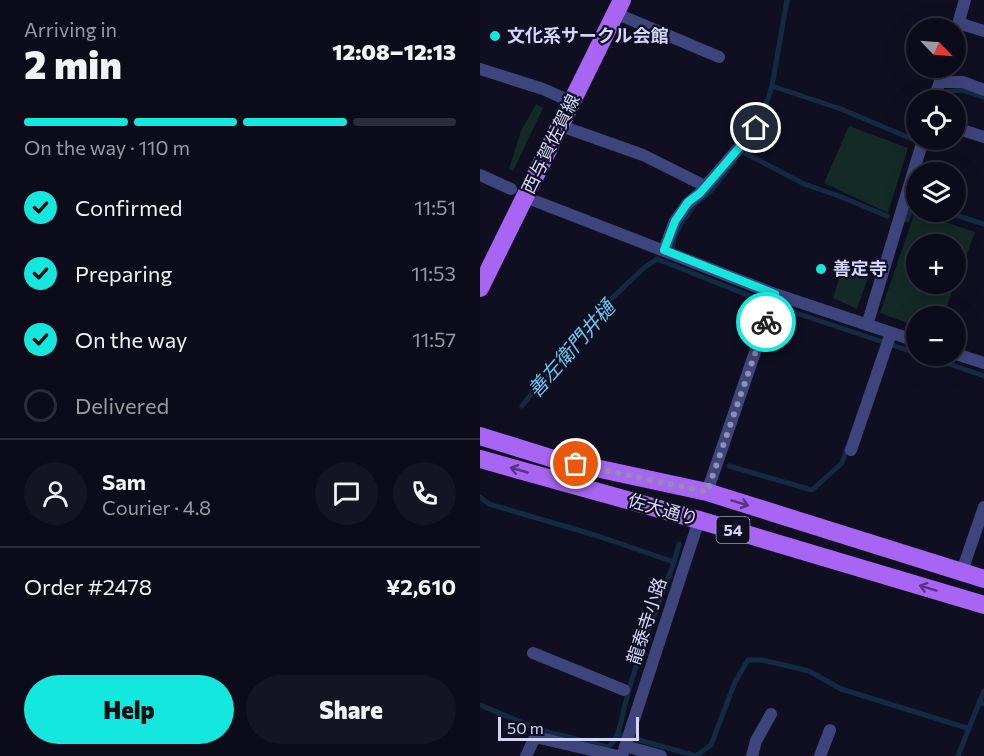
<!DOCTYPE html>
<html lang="en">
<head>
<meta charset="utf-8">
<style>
	body { margin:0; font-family:Commissioner,"Noto Sans JP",sans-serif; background:#151422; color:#f1f3f6; height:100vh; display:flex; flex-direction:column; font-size:22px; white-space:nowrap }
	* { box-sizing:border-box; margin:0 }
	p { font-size:20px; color:#9a9ba2 }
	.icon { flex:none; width:33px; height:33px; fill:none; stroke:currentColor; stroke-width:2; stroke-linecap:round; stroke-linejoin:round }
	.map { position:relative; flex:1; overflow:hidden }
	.side { display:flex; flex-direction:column; background:#0c0b19; width:480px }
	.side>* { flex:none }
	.needle { width:39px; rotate:115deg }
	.buttons { position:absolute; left:426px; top:18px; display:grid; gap:12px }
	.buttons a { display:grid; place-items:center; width:60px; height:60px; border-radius:50%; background:#0c0b19; box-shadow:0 6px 24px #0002,0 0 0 2px #2c2b38; font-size:30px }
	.scale { position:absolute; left:18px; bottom:15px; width:141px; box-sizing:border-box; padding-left:6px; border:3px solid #d3d5fb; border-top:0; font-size:16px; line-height:21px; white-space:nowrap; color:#d3d5fb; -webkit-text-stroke:4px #100f21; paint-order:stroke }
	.pin { position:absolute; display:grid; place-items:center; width:51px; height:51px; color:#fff; margin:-26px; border:3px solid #fff; border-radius:50%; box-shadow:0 2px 6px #0007 }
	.courier { position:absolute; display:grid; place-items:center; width:60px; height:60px; margin:-30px; border:4px solid #14e7dd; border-radius:50%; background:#fff; color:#222; box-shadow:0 2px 8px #0007 }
	.head em { font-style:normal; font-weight:800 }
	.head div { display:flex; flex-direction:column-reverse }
	.head { display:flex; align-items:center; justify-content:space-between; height:102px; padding:0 24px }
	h1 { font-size:39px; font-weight:800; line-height:45px }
	.bar { display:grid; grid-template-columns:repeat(4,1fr); gap:9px 6px; align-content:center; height:72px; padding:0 24px }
	.bar i { height:8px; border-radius:4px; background:#2c2b38 }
	.bar .on { background:#14e7dd }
	.bar p { grid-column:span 4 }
	.line { display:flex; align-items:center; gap:15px; padding:0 24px; border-top:2px solid #2c2b38 }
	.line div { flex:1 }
	.round { display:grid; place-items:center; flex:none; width:63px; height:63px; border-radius:32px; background:#151422 }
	ol { padding:0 24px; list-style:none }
	li { display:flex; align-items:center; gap:18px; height:66px }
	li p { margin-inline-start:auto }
	li .icon { padding:6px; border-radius:50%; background:#14e7dd; color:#111; stroke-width:4 }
	li:last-child { color:#9a9ba2 }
	li i { width:33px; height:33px; border:3px solid #2c2b38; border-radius:50% }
	.action { display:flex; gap:12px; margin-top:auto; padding:12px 24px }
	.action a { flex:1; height:69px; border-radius:36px; background:#14e7dd; color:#111; font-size:24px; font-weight:800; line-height:69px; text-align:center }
	.action a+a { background:#151422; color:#f1f3f6 }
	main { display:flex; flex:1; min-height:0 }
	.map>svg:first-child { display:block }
	.green { fill:#132a26 }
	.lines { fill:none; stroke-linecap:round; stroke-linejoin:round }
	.stream { stroke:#122b43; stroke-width:5 }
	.street { stroke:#3e457c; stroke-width:12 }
	.primary { stroke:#a864f2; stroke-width:18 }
	.oneway { stroke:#54357f }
	.done { stroke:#8f90af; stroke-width:6; stroke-dasharray:0 10.8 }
	.route { stroke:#14e7dd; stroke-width:8 }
	.poi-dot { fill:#14e7dd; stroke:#100f21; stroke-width:2 }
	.labels { text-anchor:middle; stroke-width:4.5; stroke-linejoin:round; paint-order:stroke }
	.shield { fill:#100f21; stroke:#989aba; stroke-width:1.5 }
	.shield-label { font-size:16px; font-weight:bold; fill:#d3d5fb }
	.poi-label { font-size:18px; font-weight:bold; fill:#d3d5fb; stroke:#100f21; text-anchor:start }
	.street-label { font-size:18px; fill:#d3d5fb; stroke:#100f21 }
	.water-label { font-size:20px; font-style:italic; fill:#6ac7f2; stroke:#100f21 }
</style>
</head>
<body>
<main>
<section class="side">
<div class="head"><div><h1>2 min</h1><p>Arriving in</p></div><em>12:08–12:13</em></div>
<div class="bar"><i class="on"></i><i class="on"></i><i class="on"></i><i></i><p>On the way · 110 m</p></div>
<ol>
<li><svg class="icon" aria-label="check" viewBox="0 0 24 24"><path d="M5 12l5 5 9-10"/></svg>Confirmed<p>11:51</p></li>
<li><svg class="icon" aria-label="check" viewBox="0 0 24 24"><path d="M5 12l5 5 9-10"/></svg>Preparing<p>11:53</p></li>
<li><svg class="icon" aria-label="check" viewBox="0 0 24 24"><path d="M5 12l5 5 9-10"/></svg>On the way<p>11:57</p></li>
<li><i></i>Delivered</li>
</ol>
<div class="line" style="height:108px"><a class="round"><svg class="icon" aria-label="person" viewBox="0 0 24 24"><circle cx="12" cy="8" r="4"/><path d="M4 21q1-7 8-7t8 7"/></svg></a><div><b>Sam</b><p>Courier · 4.8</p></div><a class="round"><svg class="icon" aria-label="chat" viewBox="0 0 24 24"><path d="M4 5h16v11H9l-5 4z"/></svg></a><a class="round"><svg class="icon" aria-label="phone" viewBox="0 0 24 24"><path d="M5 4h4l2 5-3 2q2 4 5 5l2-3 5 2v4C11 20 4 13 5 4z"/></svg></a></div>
<div class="line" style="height:78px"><div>Order #2478</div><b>¥2,610</b></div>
<div class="action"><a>Help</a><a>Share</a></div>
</section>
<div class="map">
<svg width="504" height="756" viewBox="0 0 504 756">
	<rect width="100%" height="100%" fill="#100f21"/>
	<path class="green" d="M 56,104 L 63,108 L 33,171 L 29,169 L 41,131 Z
		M 369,126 L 428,148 L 408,213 L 344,183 Z
		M 435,212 L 495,232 L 476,283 L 476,244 L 436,244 L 436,284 L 475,284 L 463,316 L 436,316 L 436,326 L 400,313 Z
		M 365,260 L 391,268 L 377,309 L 353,298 Z"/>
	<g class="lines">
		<path class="stream" d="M 307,0 L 292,86 L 361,109 L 432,139
			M 464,100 L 467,92 L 482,90 L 504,97
			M 278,131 L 292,86
			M 450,145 L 452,140
			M 263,152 L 324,184 L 359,196 L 407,216
			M 466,212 L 504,224
			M 427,220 L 434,201 L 436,202
			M 191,254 L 194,239 L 201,224 L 215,204 L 230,192 L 254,162
			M 445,356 L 504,376
			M 42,406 L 112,317 L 165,267 L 177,259 L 298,307 L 436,353
			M 249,466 L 332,490 L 362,463 L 367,448
			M 0,497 L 9,504 L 118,536 L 194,562 C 177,609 157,656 145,705 C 141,719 140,738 128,747
			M 194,562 L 199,544
			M 499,703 L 504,691
			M 0,705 L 60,730 L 128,747
			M 138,734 L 216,756 L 231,745 L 255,682 L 268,660 L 282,660 L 329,671 L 361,689 L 487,728
			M 478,756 L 499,703 L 504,704"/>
		<path class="street" d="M 135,13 L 239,57
			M 478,23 L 504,31
			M 476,31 L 485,0
			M 0,69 L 63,89 L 92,102
			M 460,82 L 483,82 L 504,90
			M 454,100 L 464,68
			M 81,126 L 163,155 L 225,186
			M 476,128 L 504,137
			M 0,175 L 31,189
			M 45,197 L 295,294 L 436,341
			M 184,250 L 195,221 L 208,203 L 220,193 L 276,128
			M 387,325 L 443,140
			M 476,354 L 504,363
			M 371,450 L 411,333
			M 227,492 L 295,294
			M 482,571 L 504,507
			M 53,653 L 144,690
			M 145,746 L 181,756
			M 46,756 L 55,737 L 138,756
			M 142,756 L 219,520
			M 272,756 L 276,741 L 291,714
			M 340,756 L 350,730"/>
		<path class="primary" d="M 0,288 L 142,0
			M 0,436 L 74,459 L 227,492 L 504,579
			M 0,459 L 219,520 L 504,605"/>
	</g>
	<defs><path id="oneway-shaft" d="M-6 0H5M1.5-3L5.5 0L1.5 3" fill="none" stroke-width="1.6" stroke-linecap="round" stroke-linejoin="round" transform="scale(1.5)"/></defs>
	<g class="oneway">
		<use href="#oneway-shaft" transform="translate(39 470) rotate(-164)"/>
		<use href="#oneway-shaft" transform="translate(260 503) rotate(17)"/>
		<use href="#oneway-shaft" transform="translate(448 588) rotate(-163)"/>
	</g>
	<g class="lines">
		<path class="done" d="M 96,464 L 227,492 L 286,322"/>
		<path class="route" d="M 276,128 L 220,193 L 208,202 L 195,221 L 184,250 L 295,294 L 286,322"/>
	</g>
	<g class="poi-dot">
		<circle cx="15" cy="36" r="6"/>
		<circle cx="341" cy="269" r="6"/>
	</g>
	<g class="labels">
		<rect class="shield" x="236.5" y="517" width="33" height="26" rx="4.5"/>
		<g class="shield-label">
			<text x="253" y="536">54</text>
		</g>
		<g class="poi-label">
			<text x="27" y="42">文化系サークル会館</text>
			<text x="353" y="275">善定寺</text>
		</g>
		<g class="street-label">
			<text transform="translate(71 144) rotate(-64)" y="6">西与賀佐賀線</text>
			<text transform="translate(183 510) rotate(16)" y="6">佐大通り</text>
			<text transform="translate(167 621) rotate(-72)" y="6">龍泰寺小路</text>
		</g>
		<g class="water-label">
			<text transform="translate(91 349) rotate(-49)" y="7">善左衛門井樋</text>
		</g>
	</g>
</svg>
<div class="buttons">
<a><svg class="needle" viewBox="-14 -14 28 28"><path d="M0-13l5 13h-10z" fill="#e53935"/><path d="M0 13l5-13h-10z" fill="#9a9ba2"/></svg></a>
<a><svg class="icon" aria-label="locate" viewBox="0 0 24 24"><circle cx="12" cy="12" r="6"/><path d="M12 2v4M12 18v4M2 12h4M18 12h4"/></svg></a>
<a><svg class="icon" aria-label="layers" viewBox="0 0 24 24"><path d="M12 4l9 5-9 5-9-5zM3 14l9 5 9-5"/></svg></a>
<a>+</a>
<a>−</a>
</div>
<div class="scale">50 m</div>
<div class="pin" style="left:96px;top:464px;background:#ea580c"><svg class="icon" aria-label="bag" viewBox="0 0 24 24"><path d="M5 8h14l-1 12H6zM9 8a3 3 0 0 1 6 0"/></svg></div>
<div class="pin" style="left:276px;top:128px;background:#1f2937"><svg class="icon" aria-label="home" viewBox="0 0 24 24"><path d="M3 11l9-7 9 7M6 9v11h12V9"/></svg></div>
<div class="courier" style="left:286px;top:322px"><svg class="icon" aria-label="bike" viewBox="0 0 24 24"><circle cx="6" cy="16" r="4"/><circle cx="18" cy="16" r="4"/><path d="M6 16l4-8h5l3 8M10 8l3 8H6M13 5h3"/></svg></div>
</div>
</main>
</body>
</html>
